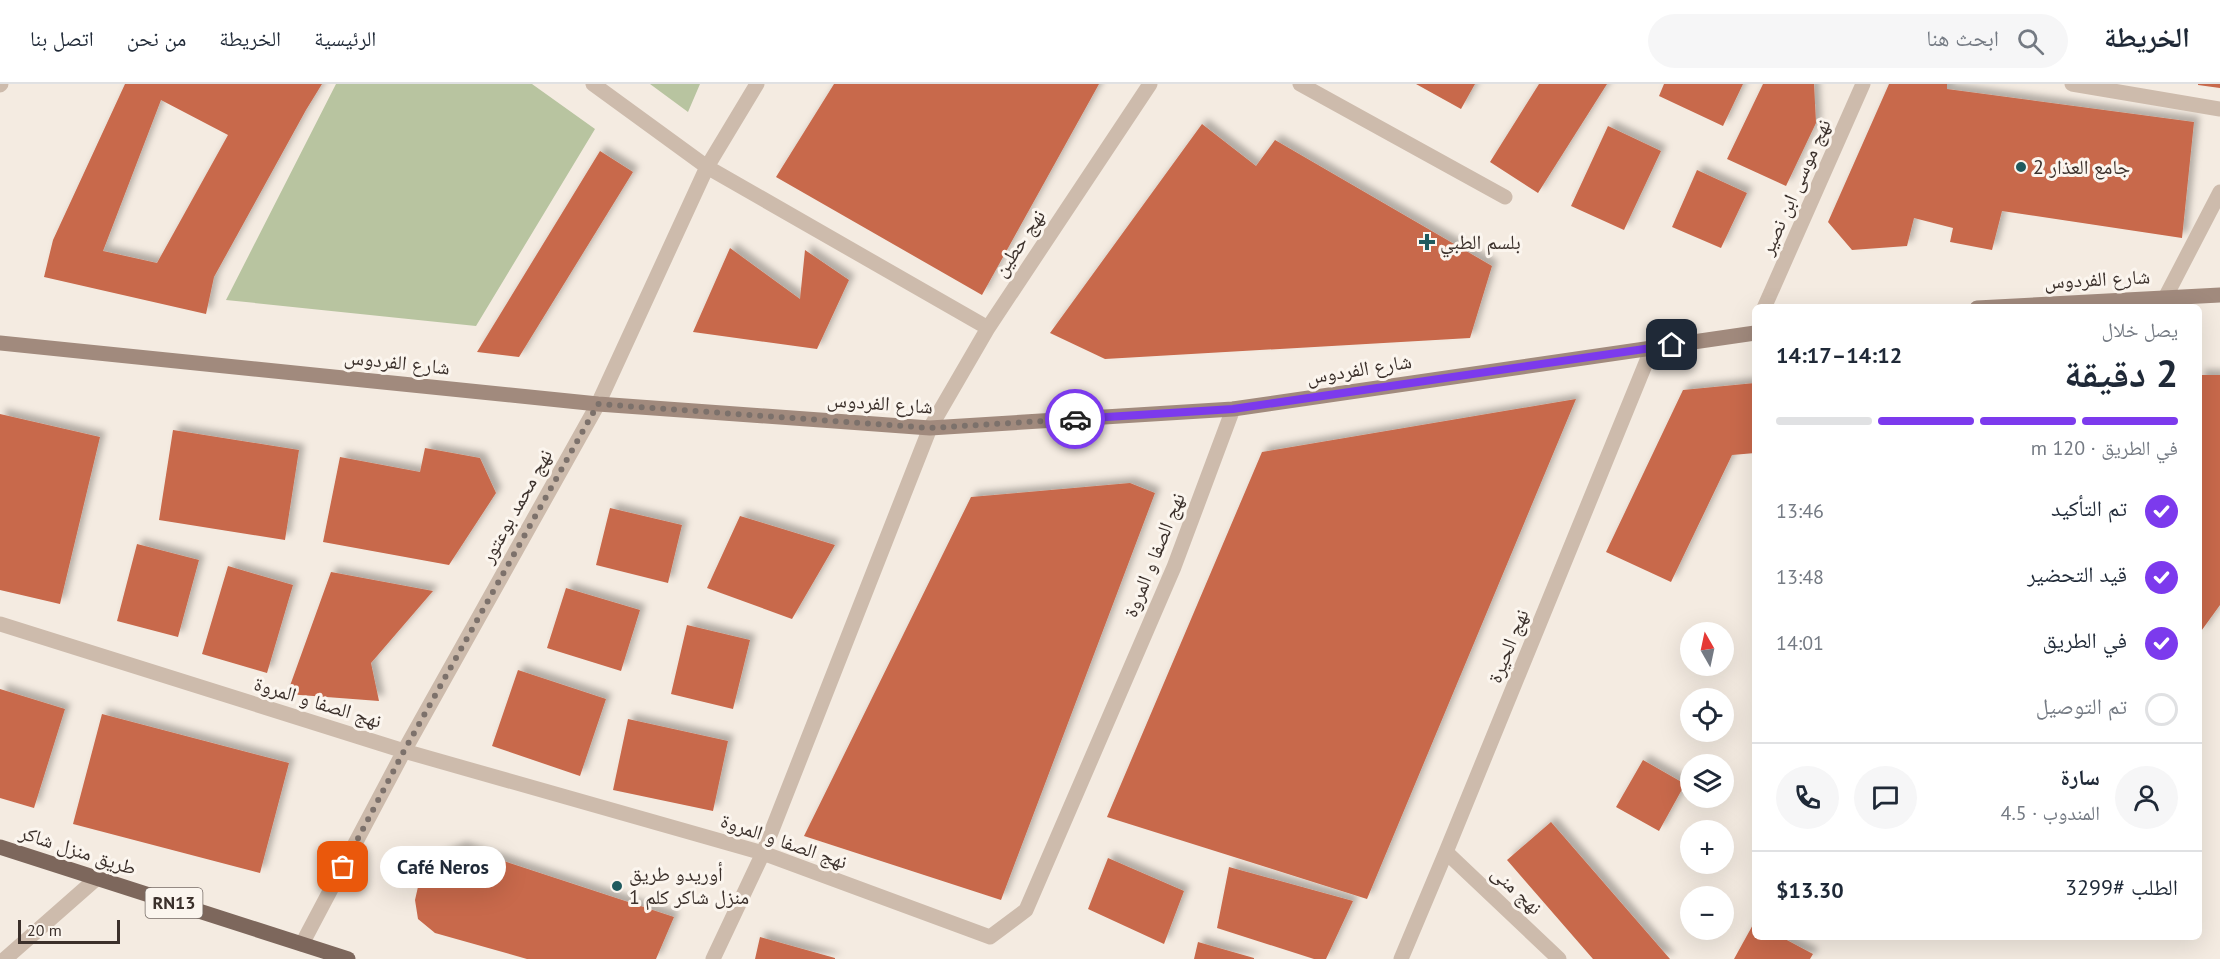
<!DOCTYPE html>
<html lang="ar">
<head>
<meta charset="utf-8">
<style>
	body { margin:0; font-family:"PT Sans","Noto Naskh Arabic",sans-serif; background:#f6f6f7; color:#1f2937; direction:rtl; height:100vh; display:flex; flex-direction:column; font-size:22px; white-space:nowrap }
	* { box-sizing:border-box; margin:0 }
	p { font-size:20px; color:#747a83 }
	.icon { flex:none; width:33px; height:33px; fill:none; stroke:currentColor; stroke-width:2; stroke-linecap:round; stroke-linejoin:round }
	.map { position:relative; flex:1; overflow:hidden; direction:ltr }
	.drawer { position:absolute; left:1752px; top:220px; width:450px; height:636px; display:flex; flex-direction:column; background:#fff; border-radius:9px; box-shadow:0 6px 24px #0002; direction:rtl }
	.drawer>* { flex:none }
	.needle { width:39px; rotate:351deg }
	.controls { position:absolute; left:1680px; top:538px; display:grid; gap:12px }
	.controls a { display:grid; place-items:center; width:54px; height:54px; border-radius:50%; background:#fff; box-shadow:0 6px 24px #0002; font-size:30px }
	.scale { position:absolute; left:18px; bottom:15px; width:102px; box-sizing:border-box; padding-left:6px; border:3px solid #3b302b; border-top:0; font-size:16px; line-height:21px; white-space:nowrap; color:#3b302b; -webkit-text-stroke:4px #fbf5ee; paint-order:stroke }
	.pin { position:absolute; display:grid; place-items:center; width:51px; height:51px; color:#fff; margin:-26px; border-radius:12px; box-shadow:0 3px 9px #0006 }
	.courier { position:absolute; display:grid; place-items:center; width:60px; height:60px; margin:-30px; border:4px solid #7c3aed; border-radius:50%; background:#fff; color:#222; box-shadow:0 2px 8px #0007 }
	.bubble { position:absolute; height:42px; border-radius:21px; background:#fff; box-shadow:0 6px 24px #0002; font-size:20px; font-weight:700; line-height:42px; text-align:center; direction:rtl }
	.head em { font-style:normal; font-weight:700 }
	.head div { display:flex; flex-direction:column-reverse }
	.head { display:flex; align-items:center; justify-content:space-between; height:102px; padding:0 24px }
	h1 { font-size:39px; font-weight:700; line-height:45px }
	.bar { display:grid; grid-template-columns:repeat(4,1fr); gap:9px 6px; align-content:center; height:72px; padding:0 24px }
	.bar i { height:8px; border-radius:4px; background:#e0e1e3 }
	.bar .current { background:#7c3aed }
	.bar p { grid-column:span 4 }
	.line { display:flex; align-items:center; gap:15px; padding:0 24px; border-top:2px solid #e0e1e3 }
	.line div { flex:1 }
	.round { display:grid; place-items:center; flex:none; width:63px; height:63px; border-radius:32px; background:#f6f6f7 }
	ol { padding:0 24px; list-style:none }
	li { display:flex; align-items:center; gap:18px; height:66px }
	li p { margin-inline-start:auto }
	li .icon { padding:6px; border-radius:50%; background:#7c3aed; color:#fff; stroke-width:4 }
	li:last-child { color:#747a83 }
	li i { width:33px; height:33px; border:3px solid #e0e1e3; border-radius:50% }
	header { display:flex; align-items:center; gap:36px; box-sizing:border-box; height:84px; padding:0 30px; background:#fff; border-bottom:2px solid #e0e1e3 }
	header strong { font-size:28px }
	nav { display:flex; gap:33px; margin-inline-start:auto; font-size:21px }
	.search { width:420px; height:54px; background:#f6f6f7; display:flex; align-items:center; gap:15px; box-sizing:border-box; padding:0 21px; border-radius:33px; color:#747a83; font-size:22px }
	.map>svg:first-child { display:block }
	.green { fill:#b8c4a0 }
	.building { fill:#c8694b; fill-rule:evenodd; filter:url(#shadow) }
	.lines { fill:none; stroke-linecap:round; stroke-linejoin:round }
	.street { stroke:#cdbbac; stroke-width:15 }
	.secondary { stroke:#a18a7d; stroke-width:15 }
	.primary { stroke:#7d675c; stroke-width:15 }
	.done { stroke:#7c716b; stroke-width:6; stroke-dasharray:0 10.8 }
	.route { stroke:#7c3aed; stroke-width:8 }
	.poi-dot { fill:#1f5a5e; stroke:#fbf5ee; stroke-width:2 }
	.labels { text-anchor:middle; stroke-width:6; stroke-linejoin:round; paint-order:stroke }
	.shield { fill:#fbf5ee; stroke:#756b66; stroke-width:1.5 }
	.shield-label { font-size:18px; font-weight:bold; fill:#3b302b }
	.poi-label { font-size:20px; fill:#3b302b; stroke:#fbf5ee; text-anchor:start }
	.street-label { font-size:20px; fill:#3b302b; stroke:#fbf5ee }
</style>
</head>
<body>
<header>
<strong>الخريطة</strong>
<div class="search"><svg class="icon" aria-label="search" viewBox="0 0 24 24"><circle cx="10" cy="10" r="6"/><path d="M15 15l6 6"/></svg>ابحث هنا</div>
<nav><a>الرئيسية</a><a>الخريطة</a><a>من نحن</a><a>اتصل بنا</a></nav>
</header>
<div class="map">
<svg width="2220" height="875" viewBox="0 0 2220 875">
	<defs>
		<filter id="shadow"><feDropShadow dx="5.5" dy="-5.5" stdDeviation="3" flood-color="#0004"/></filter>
	</defs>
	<rect width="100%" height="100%" fill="#f4ebe1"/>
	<path class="green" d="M 336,0 L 532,0 L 595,45 L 476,242 L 226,216 Z
		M 650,0 L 700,0 L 688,28 Z"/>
	<path class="building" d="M 125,0 L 322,0 L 306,26 L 214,193 L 206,230 L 44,193 L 53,156 ZM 161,16 L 228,51 L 157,179 L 103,167 Z
		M 834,0 L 1099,0 L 982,211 L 776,93 Z
		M 1416,0 L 1475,0 L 1461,25 Z
		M 1539,0 L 1607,0 L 1538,109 L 1490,78 Z
		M 1664,0 L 1743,0 L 1723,42 L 1659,12 Z
		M 1763,0 L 1814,0 L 1816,39 L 1786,102 L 1727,75 Z
		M 1889,0 L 1947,0 L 1947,5 L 2194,38 L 2182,154 L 2002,127 L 1992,166 L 1950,158 L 1953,144 L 1914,134 L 1907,162 L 1852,166 L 1828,138 Z
		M 2198,0 L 2220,0 L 2220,4 L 2198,1 Z
		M 1202,40 L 1256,82 L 1275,56 L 1492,182 L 1470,254 L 1105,275 L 1050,249 Z
		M 1608,42 L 1661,67 L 1624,146 L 1571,122 Z
		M 600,67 L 633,88 L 519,273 L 477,268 Z
		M 1697,86 L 1747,109 L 1721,164 L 1672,143 Z
		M 730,164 L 800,215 L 805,166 L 849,196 L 817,265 L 693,248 Z
		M 2199,291 L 2220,291 L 2220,521 L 2199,550 Z
		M 1755,299 L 1755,369 L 1732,371 L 1671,498 L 1606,468 L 1683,306 Z
		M 1576,315 L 1367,815 L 1107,733 L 1262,368 Z
		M 0,330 L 100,353 L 60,520 L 0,506 Z
		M 173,346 L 299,366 L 285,456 L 159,436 Z
		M 425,364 L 480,374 L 496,409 L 449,481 L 323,458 L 340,373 L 420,388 Z
		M 1130,399 L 1155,409 L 1001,816 L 804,752 L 971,413 Z
		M 610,424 L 682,441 L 668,499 L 596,481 Z
		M 740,432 L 835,461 L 792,535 L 707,504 Z
		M 137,460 L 199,476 L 178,553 L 117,537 Z
		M 228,482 L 293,501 L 267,589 L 202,570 Z
		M 331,488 L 433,507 L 371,579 L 379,617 L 287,610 Z
		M 566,504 L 640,526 L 621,587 L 547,564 Z
		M 687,541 L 750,556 L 733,625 L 671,610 Z
		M 518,586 L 606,615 L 580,692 L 492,662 Z
		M 0,605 L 65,625 L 34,724 L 0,714 Z
		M 102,630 L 289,679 L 260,789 L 73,740 Z
		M 628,635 L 728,657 L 713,727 L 613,706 Z
		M 1643,676 L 1685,700 L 1659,747 L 1616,723 Z
		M 1551,738 L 1670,875 L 1593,875 L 1507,776 Z
		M 461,763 L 674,833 L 656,875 L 527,875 L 435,849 L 418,835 L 415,816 L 420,794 L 437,773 Z
		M 1108,774 L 1184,807 L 1164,860 L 1088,825 Z
		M 1229,783 L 1353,817 L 1326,875 L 1314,875 L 1217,844 Z
		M 1755,837 L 1755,854 L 1783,854 L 1813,870 L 1810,875 L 1734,875 Z
		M 760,853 L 835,874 L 835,875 L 755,875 Z
		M 1198,858 L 1254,874 L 1254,875 L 1194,875 Z"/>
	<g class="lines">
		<path class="street" d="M 593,0 L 707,83 L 988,244
			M 1300,0 L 1505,113
			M 2072,0 L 2220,25
			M 0,1 L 1,0
			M 2166,212 L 2220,108
			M 1764,224 L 1863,0
			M 0,540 L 404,667 L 763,769 L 990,853 L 1026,826 L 1174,483 L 1233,325
			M 1446,768 L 1559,875
			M 302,860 L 404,667 L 598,320 L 707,83 L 757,0
			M 5,875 L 97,794
			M 713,875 L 763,769 L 930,344 L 988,244 L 1150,0
			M 1401,875 L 1446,768 L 1652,264"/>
		<path class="secondary" d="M 1977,224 L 2220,211
			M 0,259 L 598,320 L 930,344 L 1233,325 L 1755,249"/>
		<path class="primary" d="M 0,763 L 348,875"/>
	</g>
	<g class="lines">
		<path class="done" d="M 343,783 L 404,667 L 598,320 L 930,344 L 1075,335"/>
		<path class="route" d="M 1075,335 L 1233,325 L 1672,261"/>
	</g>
	<g class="poi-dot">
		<circle cx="2021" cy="83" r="6"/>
		<path d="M1424 149h6v6h6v6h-6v6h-6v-6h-6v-6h6z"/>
		<circle cx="617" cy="802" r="6"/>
	</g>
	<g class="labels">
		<rect class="shield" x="145.5" y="804" width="57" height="30" rx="4.5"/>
		<g class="shield-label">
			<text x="174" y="825">RN13</text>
		</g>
		<g class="poi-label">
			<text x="2033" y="90">جامع العذار 2</text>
			<text x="1440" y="165">بلسم الطبي</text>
			<text x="629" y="797">أوريدو طريق<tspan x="629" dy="23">منزل شاكر كلم 1</tspan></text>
		</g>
		<g class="street-label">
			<text transform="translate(1795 103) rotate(-66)" y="7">نهج موسى ابن نصير</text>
			<text transform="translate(1019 159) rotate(-56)" y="7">نهج حطين</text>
			<text transform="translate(2097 195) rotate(-3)" y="7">شارع الفردوس</text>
			<text transform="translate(397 278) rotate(6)" y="7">شارع الفردوس</text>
			<text transform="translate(1359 285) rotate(-9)" y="7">شارع الفردوس</text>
			<text transform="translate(880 319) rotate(4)" y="7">شارع الفردوس</text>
			<text transform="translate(516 422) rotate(-61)" y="7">نهج محمد بوعتور</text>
			<text transform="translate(1154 471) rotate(-68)" y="7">نهج الصفا و المروة</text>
			<text transform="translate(1508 562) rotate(-68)" y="7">نهج الحيرة</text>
			<text transform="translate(318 618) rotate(17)" y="7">نهج الصفا و المروة</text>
			<text transform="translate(784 757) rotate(19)" y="7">نهج الصفا و المروة</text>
			<text transform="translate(78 766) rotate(18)" y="7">طريق منزل شاكر</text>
			<text transform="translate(1517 806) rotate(43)" y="7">نهج منى</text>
		</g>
	</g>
</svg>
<div class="controls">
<a><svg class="needle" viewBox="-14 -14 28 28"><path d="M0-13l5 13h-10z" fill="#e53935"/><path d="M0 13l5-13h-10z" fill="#747a83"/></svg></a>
<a><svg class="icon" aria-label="locate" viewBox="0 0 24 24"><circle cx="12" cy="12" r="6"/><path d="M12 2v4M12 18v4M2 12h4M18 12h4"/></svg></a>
<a><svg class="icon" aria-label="layers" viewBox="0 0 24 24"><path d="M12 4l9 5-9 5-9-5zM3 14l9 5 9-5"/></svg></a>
<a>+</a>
<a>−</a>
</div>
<div class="scale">20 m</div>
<div class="pin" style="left:343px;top:783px;background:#ea580c"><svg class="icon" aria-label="bag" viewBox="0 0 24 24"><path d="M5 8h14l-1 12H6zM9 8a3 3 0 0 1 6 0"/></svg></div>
<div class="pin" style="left:1672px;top:261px;background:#1f2937"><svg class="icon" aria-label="home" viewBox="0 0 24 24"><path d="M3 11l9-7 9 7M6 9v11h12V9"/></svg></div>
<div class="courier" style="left:1075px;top:335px"><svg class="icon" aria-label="car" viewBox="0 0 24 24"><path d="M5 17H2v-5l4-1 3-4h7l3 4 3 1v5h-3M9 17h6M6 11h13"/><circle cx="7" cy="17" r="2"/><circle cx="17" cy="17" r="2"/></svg></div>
<div class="bubble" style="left:380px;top:762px;width:126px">Café Neros</div>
<section class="drawer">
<div class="head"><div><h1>2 دقيقة</h1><p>يصل خلال</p></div><em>14:12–14:17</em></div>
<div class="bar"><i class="current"></i><i class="current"></i><i class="current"></i><i></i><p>في الطريق · 120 m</p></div>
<ol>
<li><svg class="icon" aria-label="check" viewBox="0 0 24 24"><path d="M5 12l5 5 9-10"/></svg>تم التأكيد<p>13:46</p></li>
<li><svg class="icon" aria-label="check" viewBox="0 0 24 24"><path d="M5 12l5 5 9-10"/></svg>قيد التحضير<p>13:48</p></li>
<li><svg class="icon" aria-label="check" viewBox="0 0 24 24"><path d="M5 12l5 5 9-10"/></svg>في الطريق<p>14:01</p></li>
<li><i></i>تم التوصيل</li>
</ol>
<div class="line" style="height:108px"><a class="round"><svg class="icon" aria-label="person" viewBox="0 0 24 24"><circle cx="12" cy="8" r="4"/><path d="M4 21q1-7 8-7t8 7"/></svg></a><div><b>سارة</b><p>المندوب · 4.5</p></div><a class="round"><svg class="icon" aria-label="chat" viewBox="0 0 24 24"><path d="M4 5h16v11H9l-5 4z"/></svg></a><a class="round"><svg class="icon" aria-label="phone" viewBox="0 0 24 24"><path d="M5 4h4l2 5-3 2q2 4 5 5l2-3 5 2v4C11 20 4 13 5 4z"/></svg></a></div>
<div class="line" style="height:78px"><div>الطلب #3299</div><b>$13.30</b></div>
</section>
</div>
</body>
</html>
